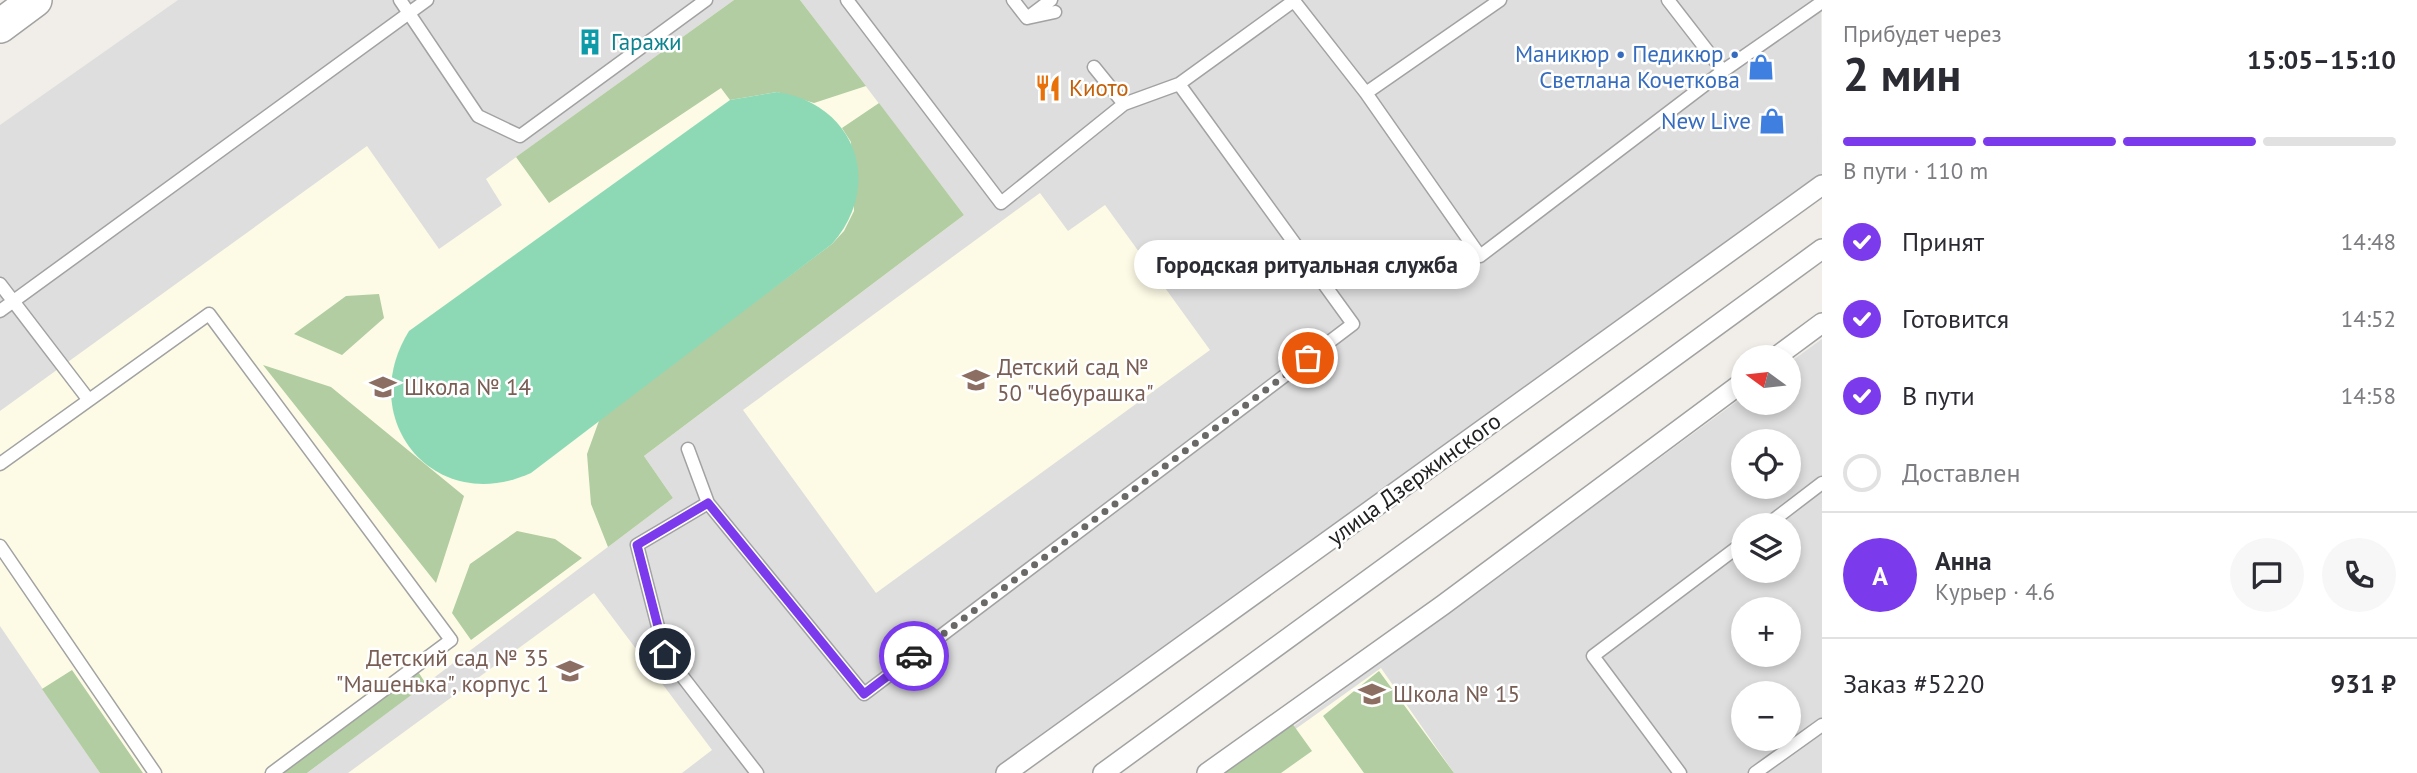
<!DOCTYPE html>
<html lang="ru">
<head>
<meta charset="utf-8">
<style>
	body { margin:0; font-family:"PT Sans",sans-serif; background:#f7f7f7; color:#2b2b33; height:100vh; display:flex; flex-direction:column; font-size:26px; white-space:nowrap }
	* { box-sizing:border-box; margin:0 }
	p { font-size:23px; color:#7c7c81 }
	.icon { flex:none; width:38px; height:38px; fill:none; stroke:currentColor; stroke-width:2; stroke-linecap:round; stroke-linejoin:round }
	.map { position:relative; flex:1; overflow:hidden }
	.drawer { display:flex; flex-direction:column; background:#fff; width:595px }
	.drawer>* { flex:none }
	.needle { width:46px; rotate:285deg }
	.fabs { position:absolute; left:1731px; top:345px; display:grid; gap:14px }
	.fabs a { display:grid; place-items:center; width:70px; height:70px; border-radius:50%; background:#fff; box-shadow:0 4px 10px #0003; font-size:35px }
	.pin { position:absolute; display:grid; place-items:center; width:60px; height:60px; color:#fff; margin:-30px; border:4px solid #fff; border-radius:50%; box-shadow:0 2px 7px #0007 }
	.courier { position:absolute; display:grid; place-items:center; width:70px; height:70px; margin:-35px; border:5px solid #7c3aed; border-radius:50%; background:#fff; color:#222; box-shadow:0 2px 9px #0007 }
	.bubble { position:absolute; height:49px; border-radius:24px; background:#fff; box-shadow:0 4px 10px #0003; font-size:23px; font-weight:700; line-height:49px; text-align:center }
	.summary em { font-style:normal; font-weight:700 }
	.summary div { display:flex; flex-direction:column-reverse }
	.summary { display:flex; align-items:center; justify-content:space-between; height:119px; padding:0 21px }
	h1 { font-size:46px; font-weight:700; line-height:52px }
	.bar { display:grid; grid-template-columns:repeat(4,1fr); gap:10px 7px; align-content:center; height:84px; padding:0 21px }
	.bar i { height:9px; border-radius:5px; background:#e1e1e2 }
	.bar .selected { background:#7c3aed }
	.bar p { grid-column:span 4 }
	.line { display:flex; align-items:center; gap:18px; padding:0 21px; border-top:2px solid #e1e1e2 }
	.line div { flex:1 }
	.round { display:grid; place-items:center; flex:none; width:74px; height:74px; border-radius:37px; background:#f7f7f7 }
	ol { padding:0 21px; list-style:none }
	li { display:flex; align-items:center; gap:21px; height:77px }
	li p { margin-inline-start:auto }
	li .icon { padding:7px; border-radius:50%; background:#7c3aed; color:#fff; stroke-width:4 }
	li:last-child { color:#7c7c81 }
	li i { width:38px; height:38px; border:4px solid #e1e1e2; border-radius:50% }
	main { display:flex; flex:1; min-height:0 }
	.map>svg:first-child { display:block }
	.residential { fill:#dfdede; fill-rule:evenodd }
	.education { fill:#fdfbe6 }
	.forest { fill:#b1cda1 }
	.pitch { fill:#8dd9b6 }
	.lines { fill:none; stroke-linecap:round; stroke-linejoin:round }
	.service-casing { stroke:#a2a2a2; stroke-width:15 }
	.pedestrian-casing { stroke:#a2a2a2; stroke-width:22 }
	.tertiary-casing { stroke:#a2a2a2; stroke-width:36 }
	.service { stroke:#fff; stroke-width:12 }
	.pedestrian { stroke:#fff; stroke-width:19 }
	.tertiary { stroke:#fff; stroke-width:33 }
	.done { stroke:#6a6967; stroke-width:7; stroke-dasharray:0 12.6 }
	.route { stroke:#7c3aed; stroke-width:9 }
	.labels { text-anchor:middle; stroke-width:5; stroke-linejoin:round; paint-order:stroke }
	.culture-label { font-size:23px; fill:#0d838f; stroke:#fff; text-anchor:start }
	.shop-label { font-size:23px; fill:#366cbe; stroke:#fff; text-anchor:end }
	.food-label { font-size:23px; fill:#c56008; stroke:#fff; text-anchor:start }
	.education-label { font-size:23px; fill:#785e54; stroke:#fff; text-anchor:start }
	.street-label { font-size:23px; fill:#212121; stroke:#fff }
</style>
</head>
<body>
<main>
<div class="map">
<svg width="1822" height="773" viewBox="0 0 1822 773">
	<rect width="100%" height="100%" fill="#f1eee9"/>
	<path class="residential" d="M 178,0 L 1821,0 L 1822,175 L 996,773 L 0,773 L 0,125 Z
		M 1822,339 L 1822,773 L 1230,773 L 1743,397 L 1743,402 L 1788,402 L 1789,363 ZM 1743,441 L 1788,441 L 1788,486 L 1743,486 ZM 1743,525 L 1788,525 L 1788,570 L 1743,570 ZM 1743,609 L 1788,609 L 1788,654 L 1743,654 ZM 1743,693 L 1788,693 L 1788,738 L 1743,738 Z"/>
	<path class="education" d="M 734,0 L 800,0 L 964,215 L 644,456 L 673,498 L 307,773 L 100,773 L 0,626 L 0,411 L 367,146 L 439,249 L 502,205 L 486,179 Z
		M 1040,193 L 1068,231 L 1105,205 L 1210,350 L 876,593 L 743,410 Z
		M 594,593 L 712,750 L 682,773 L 348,773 Z
		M 1381,668 L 1454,773 L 1234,773 Z"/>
	<path class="forest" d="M 734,0 L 800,0 L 866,86 L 814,103 L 777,92 L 730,100 L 721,88 L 549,203 L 516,157 Z
		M 879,103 L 964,215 L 644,456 L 673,498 L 608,547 L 591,504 L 587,454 L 600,418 L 832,244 L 844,231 L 854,211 L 851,142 L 842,128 Z
		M 379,294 L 384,318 L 342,355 L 294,334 L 346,296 Z
		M 263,365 L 331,387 L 464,496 L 436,583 Z
		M 517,531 L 555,539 L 582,558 L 471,640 L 452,613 L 470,564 Z
		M 72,670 L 143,773 L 100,773 L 42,689 Z
		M 417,670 L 426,684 L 307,773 L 281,773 Z
		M 1379,671 L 1454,773 L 1364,773 L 1323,716 Z
		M 1289,719 L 1312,751 L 1281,773 L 1214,773 Z"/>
	<path class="pitch" d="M 777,92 C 856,104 884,185 832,244 L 531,473 C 434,517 354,419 409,331 L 730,100 Z"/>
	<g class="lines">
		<g class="service-casing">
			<path id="service" d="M 400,0 L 478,116 L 520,136 L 706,0
				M 847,0 L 1001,203 L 1124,104 L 1179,84
				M 1013,0 L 1027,18
				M 1051,0 L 1027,18 L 1055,12
				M 1668,0 L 1723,71 L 1822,2
				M 1294,1 L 1366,93 L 1500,0
				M 1094,67 L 1124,104
				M 1366,93 L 1480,256 L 1723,71
				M 0,284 L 88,399
				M 0,311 L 427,0
				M 688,449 L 708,503 L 637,545 L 665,654 L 757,773
				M 0,464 L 209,314 L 451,640 L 272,773
				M 708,503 L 864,694 L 1353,324 L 1179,84 L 1295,0
				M 1767,525 L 1822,483
				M 0,546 L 155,773
				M 1680,773 L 1593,656 L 1743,543
				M 1755,773 L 1822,725"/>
		</g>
		<g class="pedestrian-casing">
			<path id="pedestrian" d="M 1776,357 L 1822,323
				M 1006,773 L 1822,185
				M 1103,773 L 1822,249
				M 1207,773 L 1443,605 L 1743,382"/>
		</g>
		<g class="tertiary-casing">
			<path id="tertiary" d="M 0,26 L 35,0"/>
		</g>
		<use href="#service" class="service"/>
		<use href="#pedestrian" class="pedestrian"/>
		<use href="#tertiary" class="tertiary"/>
	</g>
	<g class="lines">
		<path class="done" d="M 914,656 L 1308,358"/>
		<path class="route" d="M 665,654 L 637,545 L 708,503 L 864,694 L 914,656"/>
	</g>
	<defs>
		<g id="building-bare" transform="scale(2.1)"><path d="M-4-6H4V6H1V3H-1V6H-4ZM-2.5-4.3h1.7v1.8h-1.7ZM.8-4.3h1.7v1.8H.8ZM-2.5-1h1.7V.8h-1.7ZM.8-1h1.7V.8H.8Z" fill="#0f9aa8" stroke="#fff" stroke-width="2.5" paint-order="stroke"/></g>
		<g id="shop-bare" transform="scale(2.1)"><path d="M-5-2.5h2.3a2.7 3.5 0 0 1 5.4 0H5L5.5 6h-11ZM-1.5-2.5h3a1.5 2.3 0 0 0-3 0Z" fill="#3f7fe0" stroke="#fff" stroke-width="2.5" paint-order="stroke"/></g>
		<g id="restaurant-bare" transform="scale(2.1)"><path d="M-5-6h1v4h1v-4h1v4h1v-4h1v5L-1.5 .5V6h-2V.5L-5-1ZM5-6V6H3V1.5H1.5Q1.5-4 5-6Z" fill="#e8710a" stroke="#fff" stroke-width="2.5" paint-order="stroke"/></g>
		<g id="school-bare" transform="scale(2.1)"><path d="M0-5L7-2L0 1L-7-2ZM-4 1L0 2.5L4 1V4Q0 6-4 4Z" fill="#8d6e63" stroke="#fff" stroke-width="2.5" paint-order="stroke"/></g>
	</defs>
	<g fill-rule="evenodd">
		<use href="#building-bare" x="590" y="42"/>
		<use href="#shop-bare" x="1761" y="67"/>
		<use href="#restaurant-bare" x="1048" y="88"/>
		<use href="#shop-bare" x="1772" y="121"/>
		<use href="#school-bare" x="976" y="380"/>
		<use href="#school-bare" x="383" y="387"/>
		<use href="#school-bare" x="570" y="671"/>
		<use href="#school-bare" x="1372" y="694"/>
	</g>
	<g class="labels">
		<g class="culture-label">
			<text x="611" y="50">Гаражи</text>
		</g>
		<g class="shop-label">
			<text x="1740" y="62">Маникюр • Педикюр •<tspan x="1740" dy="26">Светлана Кочеткова</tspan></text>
			<text x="1751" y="129">New Live</text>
		</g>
		<g class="food-label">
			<text x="1069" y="96">Киото</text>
		</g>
		<g class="education-label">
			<text x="997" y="375">Детский сад №<tspan x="997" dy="26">50 "Чебурашка"</tspan></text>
			<text x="404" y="395">Школа № 14</text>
			<text x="549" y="666" text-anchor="end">Детский сад № 35<tspan x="549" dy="26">"Машенька", корпус 1</tspan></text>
			<text x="1393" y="702">Школа № 15</text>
		</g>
		<g class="street-label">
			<text transform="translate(1414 479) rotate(-36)" y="8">улица Дзержинского</text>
		</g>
	</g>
</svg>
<div class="fabs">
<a><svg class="needle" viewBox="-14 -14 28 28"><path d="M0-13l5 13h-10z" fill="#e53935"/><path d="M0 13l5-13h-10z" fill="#7c7c81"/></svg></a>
<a><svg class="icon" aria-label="locate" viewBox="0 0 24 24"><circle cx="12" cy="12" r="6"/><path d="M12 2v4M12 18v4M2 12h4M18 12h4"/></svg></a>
<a><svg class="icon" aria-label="layers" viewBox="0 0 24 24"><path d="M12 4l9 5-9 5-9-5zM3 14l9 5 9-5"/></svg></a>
<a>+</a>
<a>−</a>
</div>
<div class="pin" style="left:1308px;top:358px;background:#ea580c"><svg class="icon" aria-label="bag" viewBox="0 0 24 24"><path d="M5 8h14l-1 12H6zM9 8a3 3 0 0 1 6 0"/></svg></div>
<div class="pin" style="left:665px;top:654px;background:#1f2937"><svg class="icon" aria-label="home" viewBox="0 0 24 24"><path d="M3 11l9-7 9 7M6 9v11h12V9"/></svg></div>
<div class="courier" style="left:914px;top:656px"><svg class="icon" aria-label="car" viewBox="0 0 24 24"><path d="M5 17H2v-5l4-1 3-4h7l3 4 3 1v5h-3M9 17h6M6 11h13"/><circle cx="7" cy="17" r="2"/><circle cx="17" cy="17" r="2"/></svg></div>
<div class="bubble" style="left:1134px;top:240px;width:346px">Городская ритуальная служба</div>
</div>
<section class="drawer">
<div class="summary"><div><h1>2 мин</h1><p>Прибудет через</p></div><em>15:05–15:10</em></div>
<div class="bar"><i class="selected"></i><i class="selected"></i><i class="selected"></i><i></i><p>В пути · 110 m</p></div>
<ol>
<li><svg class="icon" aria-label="check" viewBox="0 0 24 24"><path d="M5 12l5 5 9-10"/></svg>Принят<p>14:48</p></li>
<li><svg class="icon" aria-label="check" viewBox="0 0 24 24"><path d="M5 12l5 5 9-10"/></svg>Готовится<p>14:52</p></li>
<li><svg class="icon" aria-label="check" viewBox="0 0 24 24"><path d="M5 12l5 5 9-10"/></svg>В пути<p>14:58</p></li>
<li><i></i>Доставлен</li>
</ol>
<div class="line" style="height:126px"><b class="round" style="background:#7c3aed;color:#fff">А</b><div><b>Анна</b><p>Курьер · 4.6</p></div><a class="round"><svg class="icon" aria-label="chat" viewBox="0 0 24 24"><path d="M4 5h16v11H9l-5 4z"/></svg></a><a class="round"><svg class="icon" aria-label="phone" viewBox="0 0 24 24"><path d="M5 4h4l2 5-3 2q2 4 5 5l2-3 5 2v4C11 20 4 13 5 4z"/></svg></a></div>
<div class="line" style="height:91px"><div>Заказ #5220</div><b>931 ₽</b></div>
</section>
</main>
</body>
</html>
